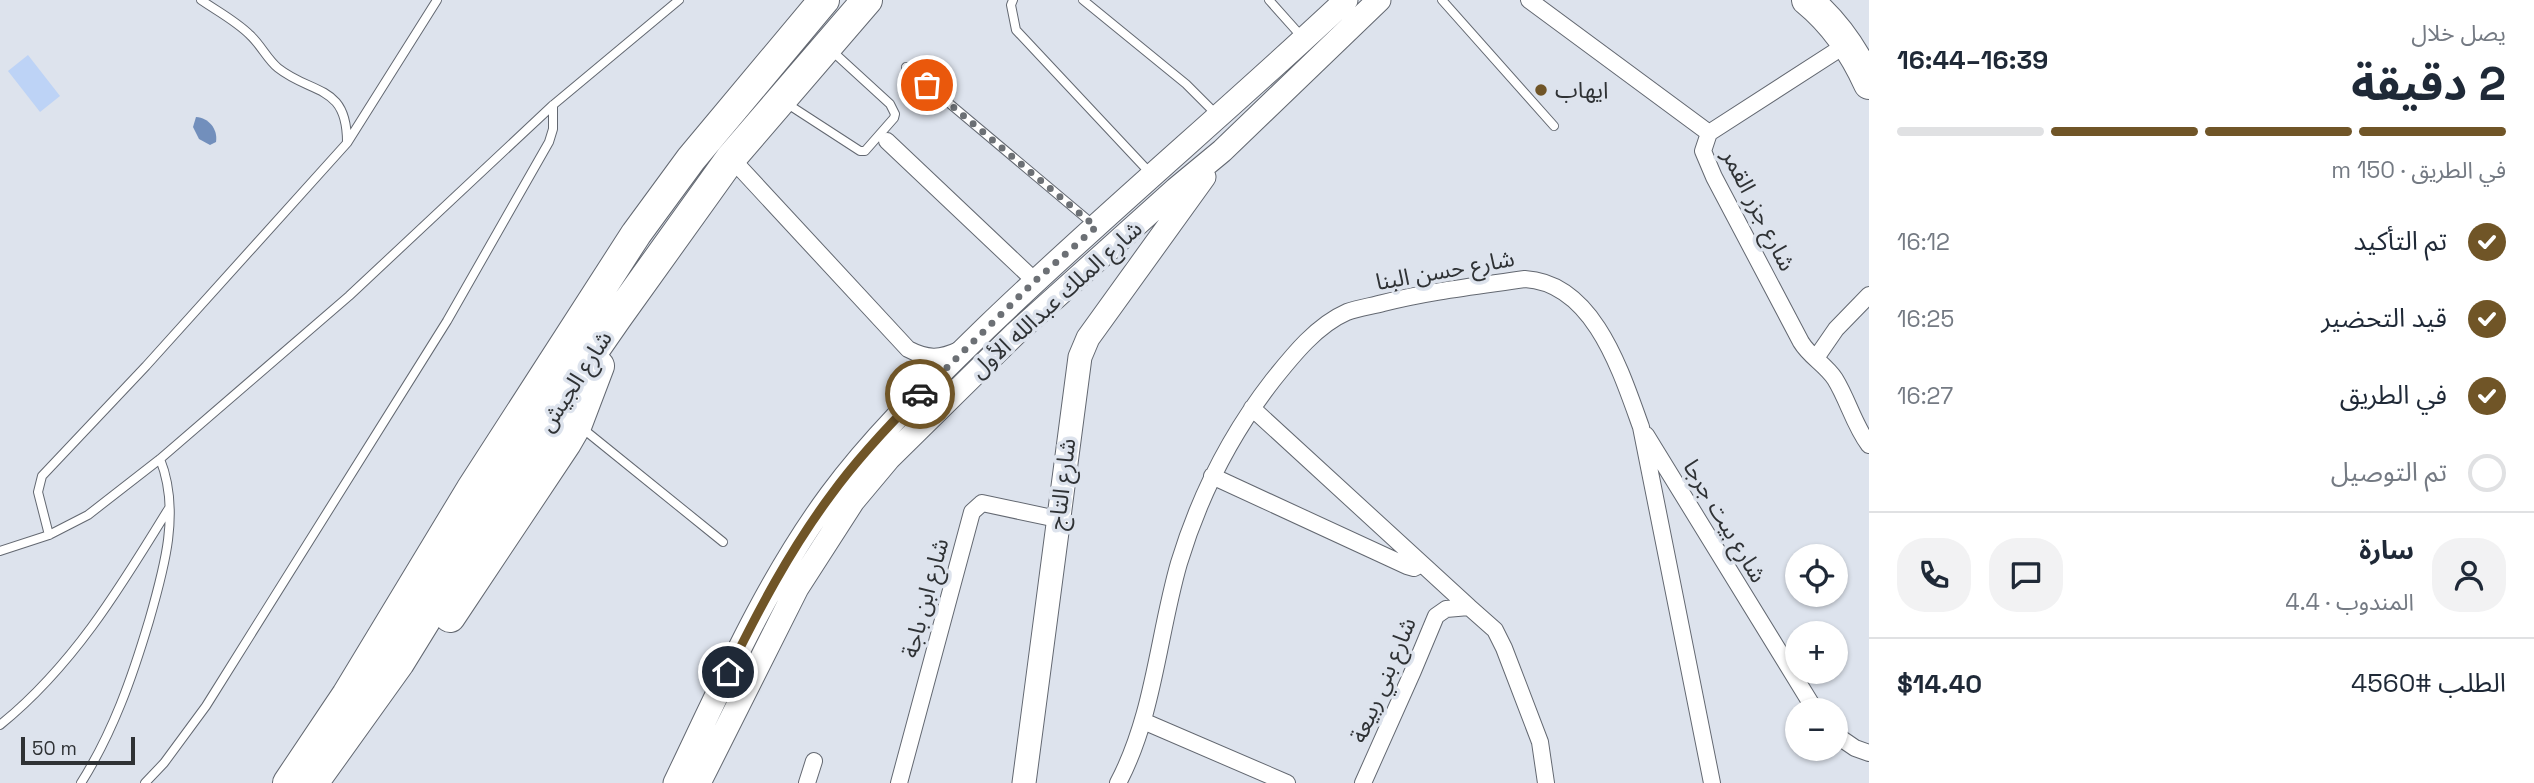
<!DOCTYPE html>
<html lang="ar">
<head>
<meta charset="utf-8">
<style>
	body { margin:0; font-family:"Space Grotesk","Noto Sans Arabic",sans-serif; background:#f2f2f3; color:#1f2937; direction:rtl; height:100vh; display:flex; flex-direction:column; font-size:26px; white-space:nowrap }
	* { box-sizing:border-box; margin:0 }
	p { font-size:23px; color:#747a83 }
	.icon { flex:none; width:38px; height:38px; fill:none; stroke:currentColor; stroke-width:2; stroke-linecap:round; stroke-linejoin:round }
	.map { position:relative; flex:1; overflow:hidden; direction:ltr }
	.details { display:flex; flex-direction:column; background:#fff; width:665px }
	.details>* { flex:none }
	.fabs { position:absolute; left:1785px; top:544px; display:grid; gap:14px }
	.fabs a { display:grid; place-items:center; width:63px; height:63px; border-radius:50%; background:#fff; box-shadow:0 2px 5px #0004; font-size:35px }
	.scale { position:absolute; left:21px; bottom:18px; width:114px; box-sizing:border-box; padding-left:7px; border:4px solid #2f3235; border-top:0; font-size:19px; line-height:24px; white-space:nowrap; color:#2f3235; -webkit-text-stroke:5px #dde3ed; paint-order:stroke }
	.pin { position:absolute; display:grid; place-items:center; width:60px; height:60px; color:#fff; margin:-30px; border:4px solid #fff; border-radius:50%; box-shadow:0 2px 7px #0007 }
	.courier { position:absolute; display:grid; place-items:center; width:70px; height:70px; margin:-35px; border:5px solid #705527; border-radius:50%; background:#fff; color:#222; box-shadow:0 2px 9px #0007 }
	.head em { font-style:normal; font-weight:700 }
	.head div { display:flex; flex-direction:column-reverse }
	.head { display:flex; align-items:center; justify-content:space-between; height:119px; padding:0 28px }
	h1 { font-size:46px; font-weight:700; line-height:52px }
	.bar { display:grid; grid-template-columns:repeat(4,1fr); gap:10px 7px; align-content:center; height:84px; padding:0 28px }
	.bar i { height:9px; border-radius:5px; background:#e0e1e3 }
	.bar .selected { background:#705527 }
	.bar p { grid-column:span 4 }
	.line { display:flex; align-items:center; gap:18px; padding:0 28px; border-top:2px solid #e0e1e3 }
	.line div { flex:1 }
	.round { display:grid; place-items:center; flex:none; width:74px; height:74px; border-radius:28px; background:#f2f2f3 }
	ol { padding:0 28px; list-style:none }
	li { display:flex; align-items:center; gap:21px; height:77px }
	li p { margin-inline-start:auto }
	li .icon { padding:7px; border-radius:50%; background:#705527; color:#fff; stroke-width:4 }
	li:last-child { color:#747a83 }
	li i { width:38px; height:38px; border:4px solid #e0e1e3; border-radius:50% }
	main { display:flex; flex:1; min-height:0 }
	.map>svg:first-child { display:block }
	.green { fill:#bdd3f6 }
	.water { fill:#728fbc }
	.lines { fill:none; stroke-linecap:round; stroke-linejoin:round }
	.lane-casing { stroke:#636871; stroke-width:10 }
	.street-casing { stroke:#636871; stroke-width:18 }
	.secondary-casing { stroke:#636871; stroke-width:25 }
	.highway-casing { stroke:#636871; stroke-width:32 }
	.lane { stroke:#fff; stroke-width:8 }
	.street { stroke:#fff; stroke-width:16 }
	.secondary { stroke:#fff; stroke-width:23 }
	.highway { stroke:#fff; stroke-width:30 }
	.done { stroke:#6c7075; stroke-width:7; stroke-dasharray:0 12.6 }
	.route { stroke:#705527; stroke-width:9 }
	.poi-dot { fill:#705527; stroke:#dde3ed; stroke-width:2.5 }
	.labels { text-anchor:middle; stroke-width:7; stroke-linejoin:round; paint-order:stroke }
	.poi-label { font-size:23px; fill:#2f3235; stroke:#dde3ed; text-anchor:start }
	.street-label { font-size:23px; fill:#2f3235; stroke:#dde3ed }
</style>
</head>
<body>
<main>
<section class="details">
<div class="head"><div><h1>2 دقيقة</h1><p>يصل خلال</p></div><em>16:39–16:44</em></div>
<div class="bar"><i class="selected"></i><i class="selected"></i><i class="selected"></i><i></i><p>في الطريق · 150 m</p></div>
<ol>
<li><svg class="icon" aria-label="check" viewBox="0 0 24 24"><path d="M5 12l5 5 9-10"/></svg>تم التأكيد<p>16:12</p></li>
<li><svg class="icon" aria-label="check" viewBox="0 0 24 24"><path d="M5 12l5 5 9-10"/></svg>قيد التحضير<p>16:25</p></li>
<li><svg class="icon" aria-label="check" viewBox="0 0 24 24"><path d="M5 12l5 5 9-10"/></svg>في الطريق<p>16:27</p></li>
<li><i></i>تم التوصيل</li>
</ol>
<div class="line" style="height:126px"><a class="round"><svg class="icon" aria-label="person" viewBox="0 0 24 24"><circle cx="12" cy="8" r="4"/><path d="M4 21q1-7 8-7t8 7"/></svg></a><div><b>سارة</b><p>المندوب · 4.4</p></div><a class="round"><svg class="icon" aria-label="chat" viewBox="0 0 24 24"><path d="M4 5h16v11H9l-5 4z"/></svg></a><a class="round"><svg class="icon" aria-label="phone" viewBox="0 0 24 24"><path d="M5 4h4l2 5-3 2q2 4 5 5l2-3 5 2v4C11 20 4 13 5 4z"/></svg></a></div>
<div class="line" style="height:91px"><div>الطلب #4560</div><b>$14.40</b></div>
</section>
<div class="map">
<svg width="1869" height="783" viewBox="0 0 1869 783">
	<rect width="100%" height="100%" fill="#dde3ed"/>
	<path class="green" d="M 28,55 L 60,96 L 40,112 L 8,71 Z"/>
	<path class="water" d="M 196,117 C 209,118 218,129 216,142 L 210,145 L 199,139 L 193,127 Z"/>
	<g class="lines">
		<g class="lane-casing">
			<path id="lane" d="M 201,0 C 217,11 236,21 250,35 C 261,45 267,59 278,68 C 312,95 347,84 347,142
				M 1013,0 L 1011,5 L 1016,30 L 1151,174
				M 1083,0 L 1186,84 L 1216,114
				M 1269,0 L 1302,37
				M 1442,0 L 1554,126
				M 906,67 L 1094,225
				M 786,103 L 860,151 L 865,151 L 894,118 L 895,114 L 890,104 L 831,50
				M 582,428 L 723,542
				M 49,535 L 38,492 L 42,476 L 146,366 L 347,143 L 437,0
				M 0,551 L 49,535 L 88,515 L 160,459 L 349,296 L 553,105 L 679,0
				M 0,725 C 73,666 120,588 169,508
				M 81,783 C 113,732 132,678 149,621 C 164,569 181,511 160,459
				M 145,783 L 164,763 L 206,706 L 447,321 L 549,142 L 553,129 L 553,105"/>
		</g>
		<g class="street-casing">
			<path id="street" d="M 1529,0 L 1709,133
				M 1847,44 L 1709,133 L 1703,151 L 1714,177 L 1801,342 C 1810,357 1825,364 1835,379 C 1848,400 1854,425 1869,445
				M 887,141 L 1035,281
				M 731,158 L 908,349 C 927,359 940,359 959,350
				M 1816,358 L 1836,329 L 1869,295
				M 1252,408 L 1469,607
				M 1646,435 L 1815,710
				M 1212,476 L 1407,566 L 1414,568 L 1422,564
				M 1143,721 L 1287,783
				M 1836,735 L 1855,748 L 1869,753
				M 807,783 L 814,761
				M 899,783 L 972,512 L 982,503 L 1057,519
				M 1118,783 C 1154,715 1158,636 1179,563 C 1199,497 1231,434 1273,380 C 1293,355 1317,325 1347,312 C 1358,308 1372,306 1383,303 C 1430,291 1477,286 1525,279 C 1594,283 1621,372 1641,427 L 1712,783
				M 1363,783 L 1413,671 L 1436,616 L 1446,609 L 1469,607 L 1495,630 L 1504,648 L 1540,742 L 1546,783"/>
		</g>
		<g class="secondary-casing">
			<path id="secondary" d="M 675,783 C 722,685 766,583 831,495 C 876,434 932,381 986,328 C 1103,215 1228,111 1346,0
				M 699,783 L 797,588 L 853,501 L 889,458 L 1016,333 L 1176,189 L 1222,151 L 1379,0
				M 1024,783 L 1080,357 L 1088,338 L 1204,177"/>
		</g>
		<g class="highway-casing">
			<path id="highway" d="M 1807,0 C 1835,23 1854,51 1869,84
				M 450,617 L 566,443 L 577,424 L 599,366
				M 288,783 L 347,695 L 471,490 L 636,234 L 691,159 L 824,0
				M 313,783 L 399,663 L 576,376 L 617,317 L 731,158 L 867,0"/>
		</g>
		<use href="#lane" class="lane"/>
		<use href="#street" class="street"/>
		<use href="#secondary" class="secondary"/>
		<use href="#highway" class="highway"/>
	</g>
	<g class="lines">
		<path class="done" d="M 920,394 L 1035,281 L 1096,227 L 927,85"/>
		<path class="route" d="M 728,672 C 758,611 790,550 831,495 C 857,459 888,426 920,394"/>
	</g>
	<circle class="poi-dot" cx="1541" cy="90" r="7"/>
	<g class="labels">
		<g class="poi-label">
			<text x="1555" y="98">ايهاب</text>
		</g>
		<g class="street-label">
			<text transform="translate(1759 210) rotate(63)" y="8">شارع جزر القمر</text>
			<text transform="translate(1445 270) rotate(-10)" y="8">شارع حسن البنا</text>
			<text transform="translate(1056 299) rotate(-42)" y="8">شارع الملك عبدالله الأول</text>
			<text transform="translate(575 381) rotate(-57)" y="8">شارع الجيش</text>
			<text transform="translate(1062 484) rotate(-83)" y="8">شارع التاج</text>
			<text transform="translate(1725 521) rotate(59)" y="8">شارع بيت جرجا</text>
			<text transform="translate(925 598) rotate(-75)" y="8">شارع ابن باجة</text>
			<text transform="translate(1383 680) rotate(-67)" y="8">شارع بني ربيعة</text>
		</g>
	</g>
</svg>
<div class="fabs">
<a><svg class="icon" aria-label="locate" viewBox="0 0 24 24"><circle cx="12" cy="12" r="6"/><path d="M12 2v4M12 18v4M2 12h4M18 12h4"/></svg></a>
<a>+</a>
<a>−</a>
</div>
<div class="scale">50 m</div>
<div class="pin" style="left:927px;top:85px;background:#ea580c"><svg class="icon" aria-label="bag" viewBox="0 0 24 24"><path d="M5 8h14l-1 12H6zM9 8a3 3 0 0 1 6 0"/></svg></div>
<div class="pin" style="left:728px;top:672px;background:#1f2937"><svg class="icon" aria-label="home" viewBox="0 0 24 24"><path d="M3 11l9-7 9 7M6 9v11h12V9"/></svg></div>
<div class="courier" style="left:920px;top:394px"><svg class="icon" aria-label="car" viewBox="0 0 24 24"><path d="M5 17H2v-5l4-1 3-4h7l3 4 3 1v5h-3M9 17h6M6 11h13"/><circle cx="7" cy="17" r="2"/><circle cx="17" cy="17" r="2"/></svg></div>
</div>
</main>
</body>
</html>
